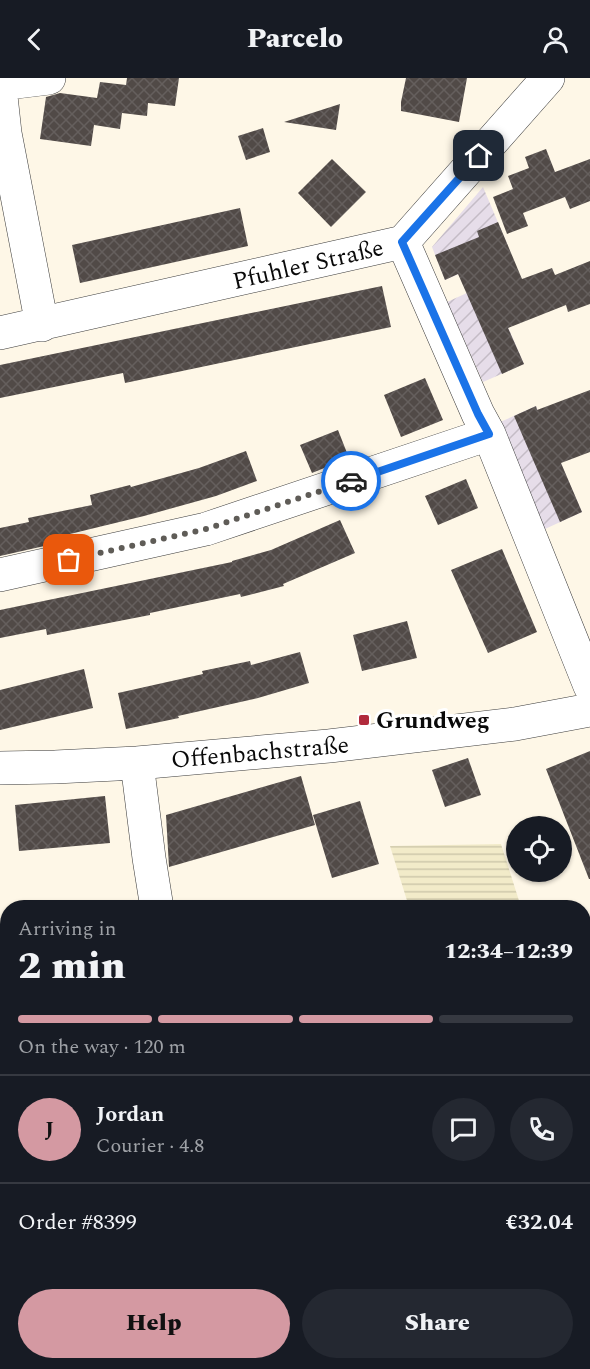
<!DOCTYPE html>
<html lang="en">
<head>
<meta charset="utf-8">
<style>
	body { margin:0; font-family:Spectral,serif; background:#242831; color:#f1f3f6; height:100vh; display:flex; flex-direction:column; font-size:22px; white-space:nowrap }
	* { box-sizing:border-box; margin:0 }
	p { font-size:20px; color:#9ea1a6 }
	.icon { flex:none; width:33px; height:33px; fill:none; stroke:currentColor; stroke-width:2; stroke-linecap:round; stroke-linejoin:round }
	.map { position:relative; flex:1; overflow:hidden }
	.details { position:absolute; left:0px; top:822px; width:591px; height:470px; display:flex; flex-direction:column; background:#171b24; border-radius:24px 24px 0 0; box-shadow:0 2px 4px #0004 }
	.details>* { flex:none }
	.controls { position:absolute; left:506px; top:738px; display:grid; gap:12px }
	.controls a { display:grid; place-items:center; width:66px; height:66px; border-radius:50%; background:#171b24; box-shadow:0 2px 4px #0004; font-size:30px }
	.pin { position:absolute; display:grid; place-items:center; width:51px; height:51px; color:#fff; margin:-26px; border-radius:12px; box-shadow:0 3px 9px #0006 }
	.courier { position:absolute; display:grid; place-items:center; width:60px; height:60px; margin:-30px; border:4px solid #1a73e8; border-radius:50%; background:#fff; color:#222; box-shadow:0 2px 8px #0007 }
	.headline em { font-style:normal; font-weight:800 }
	.headline div { display:flex; flex-direction:column-reverse }
	.headline { display:flex; align-items:center; justify-content:space-between; height:102px; padding:0 18px }
	h1 { font-size:39px; font-weight:800; line-height:45px }
	.bar { display:grid; grid-template-columns:repeat(4,1fr); gap:9px 6px; align-content:center; height:72px; padding:0 18px }
	.bar i { height:8px; border-radius:4px; background:#363941 }
	.bar .on { background:#d499a2 }
	.bar p { grid-column:span 4 }
	.line { display:flex; align-items:center; gap:15px; padding:0 18px; border-top:2px solid #363941 }
	.line div { flex:1 }
	.round { display:grid; place-items:center; flex:none; width:63px; height:63px; border-radius:32px; background:#242831 }
	.cta { display:flex; gap:12px; margin-top:auto; padding:12px 18px }
	.cta a { flex:1; height:69px; border-radius:36px; background:#d499a2; color:#111; font-size:24px; font-weight:800; line-height:69px; text-align:center }
	.cta a+a { background:#242831; color:#f1f3f6 }
	header { display:flex; justify-content:space-between; align-items:center; height:78px; padding:0 18px; background:#171b24; font-size:27px; font-weight:800 }
	.map>svg:first-child { display:block }
	.industrial { fill:url(#industrial-furrows) }
	.farmland { fill:url(#farmland-rules) }
	.building { fill:url(#building-cross-hatch) }
	.lines { fill:none; stroke-linecap:round; stroke-linejoin:round }
	.minor-casing { stroke:#3c3c3c; stroke-width:34 }
	.minor { stroke:#fff; stroke-width:33 }
	.done { stroke:#5f5c57; stroke-width:6; stroke-dasharray:0 10.8 }
	.route { stroke:#1a73e8; stroke-width:8 }
	.poi-dot { fill:#b12a3c; stroke:#fff; stroke-width:2 }
	.labels { text-anchor:middle; stroke-width:6; stroke-linejoin:round; paint-order:stroke }
	.street-label { font-size:24px; fill:#090909; stroke:#fff }
	.poi-label { font-size:24px; font-weight:bold; fill:#090909; stroke:#fff; text-anchor:start }
</style>
</head>
<body>
<header><svg class="icon" aria-label="back" viewBox="0 0 24 24"><path d="M15 5l-7 7 7 7"/></svg>Parcelo<svg class="icon" aria-label="person" viewBox="0 0 24 24"><circle cx="12" cy="8" r="4"/><path d="M4 21q1-7 8-7t8 7"/></svg></header>
<div class="map">
<svg width="590" height="1291" viewBox="0 0 590 1291">
	<defs>
		<pattern id="industrial-furrows" width="10" height="10" patternUnits="userSpaceOnUse" patternTransform="scale(1.5)"><rect width="10" height="10" fill="#e6dde9"/><path d="M-1 1l2-2M0 10L10 0M9 11l2-2" fill="none" stroke="#c4bcc6"/></pattern>
		<pattern id="farmland-rules" width="6" height="5" patternUnits="userSpaceOnUse" patternTransform="scale(1.5)"><rect width="6" height="5" fill="#f2ebc9"/><path d="M0 2.5h6" fill="none" stroke="#cec8ab"/></pattern>
		<pattern id="building-cross-hatch" width="8" height="8" patternUnits="userSpaceOnUse" patternTransform="scale(1.5)"><rect width="8" height="8" fill="#514a47"/><path d="M0 0l8 8M0 8l8-8" fill="none" stroke="#655f5d"/></pattern>
	</defs>
	<rect width="100%" height="100%" fill="#fef7e7"/>
	<path class="industrial" d="M 483,109 L 508,168 L 491,182 L 445,202 L 432,169 Z
		M 489,205 L 524,286 L 483,304 L 447,224 Z
		M 536,328 L 582,434 L 545,451 L 498,345 Z"/>
	<path class="farmland" d="M 501,766 L 521,829 L 409,829 L 390,768 Z
		M 584,1033 L 590,1054 L 590,1228 L 584,1231 Z"/>
	<path class="building" d="M 127,0 L 179,0 L 175,28 L 148,25 L 147,38 L 122,35 L 120,51 L 94,47 L 91,68 L 40,61 L 46,19 L 60,15 L 97,20 L 100,4 L 126,7 Z
		M 406,0 L 467,0 L 459,44 L 401,33 L 401,24 Z
		M 340,26 L 336,52 L 284,44 Z
		M 263,50 L 270,74 L 246,82 L 238,58 Z
		M 546,71 L 555,94 L 590,81 L 590,123 L 570,131 L 565,119 L 523,135 L 528,148 L 507,156 L 493,119 L 513,111 L 508,98 L 529,90 L 525,79 Z
		M 332,81 L 366,114 L 331,149 L 298,115 Z
		M 240,130 L 248,168 L 80,205 L 72,167 Z
		M 498,144 L 522,201 L 552,190 L 555,197 L 590,183 L 590,226 L 568,234 L 566,227 L 508,250 L 524,286 L 502,296 L 458,196 L 445,202 L 435,177 L 479,159 L 477,153 Z
		M 382,208 L 391,249 L 125,305 L 123,295 L 0,320 L 0,287 Z
		M 425,300 L 443,342 L 401,359 L 384,317 Z
		M 590,312 L 590,374 L 561,385 L 582,434 L 560,444 L 514,338 L 536,328 L 537,332 Z
		M 338,352 L 349,380 L 312,395 L 300,367 Z
		M 246,373 L 257,403 L 216,418 L 144,438 L 70,456 L 71,462 L 0,478 L 0,450 L 29,444 L 28,440 L 92,427 L 90,417 L 130,407 L 131,409 L 199,390 Z
		M 466,401 L 478,430 L 438,447 L 425,418 Z
		M 340,442 L 355,475 L 283,506 L 284,508 L 241,519 L 240,516 L 150,535 L 150,537 L 47,557 L 46,551 L 0,560 L 0,532 L 232,484 L 232,483 L 271,472 Z
		M 502,471 L 537,554 L 488,575 L 451,492 Z
		M 407,543 L 417,580 L 362,593 L 353,557 Z
		M 300,574 L 309,605 L 258,620 L 178,638 L 179,640 L 126,651 L 118,615 L 203,596 L 202,593 L 250,583 L 251,587 Z
		M 84,591 L 93,630 L 0,652 L 0,612 Z
		M 590,673 L 590,801 L 589,801 L 546,691 Z
		M 468,680 L 481,717 L 445,729 L 432,692 Z
		M 301,698 L 315,747 L 169,789 L 166,737 Z
		M 105,718 L 110,765 L 19,773 L 15,727 Z
		M 360,723 L 379,786 L 332,800 L 313,737 Z"/>
	<g class="lines">
		<g class="minor-casing">
			<path id="minor" d="M 0,6 L 49,0
				M 0,9 L 5,55 L 42,247
				M 403,164 L 478,336 L 489,356 L 590,608
				M 0,255 L 403,164 L 548,0
				M 0,497 L 206,451 L 489,356
				M 137,685 L 149,780 L 157,830
				M 0,690 L 55,689 L 137,685 L 329,668 L 515,646 L 590,632
				M 0,1032 L 8,1030
				M 267,1284 L 269,1291"/>
		</g>
		<use href="#minor" class="minor"/>
	</g>
	<g class="lines">
		<path class="done" d="M 69,482 L 206,451 L 351,403"/>
		<path class="route" d="M 351,403 L 489,356 L 478,336 L 402,164 L 479,78"/>
	</g>
	<rect class="poi-dot" x="358" y="636" width="12" height="12" rx="3"/>
	<g class="labels">
		<g class="street-label">
			<text transform="translate(308 186) rotate(-13)" y="8">Pfuhler Straße</text>
			<text transform="translate(260 674) rotate(-5)" y="8">Offenbachstraße</text>
		</g>
		<g class="poi-label">
			<text x="376" y="650">Grundweg</text>
		</g>
	</g>
</svg>
<div class="controls">
<a><svg class="icon" aria-label="locate" viewBox="0 0 24 24"><circle cx="12" cy="12" r="6"/><path d="M12 2v4M12 18v4M2 12h4M18 12h4"/></svg></a>
</div>
<div class="pin" style="left:69px;top:482px;background:#ea580c"><svg class="icon" aria-label="bag" viewBox="0 0 24 24"><path d="M5 8h14l-1 12H6zM9 8a3 3 0 0 1 6 0"/></svg></div>
<div class="pin" style="left:479px;top:78px;background:#1f2937"><svg class="icon" aria-label="home" viewBox="0 0 24 24"><path d="M3 11l9-7 9 7M6 9v11h12V9"/></svg></div>
<div class="courier" style="left:351px;top:403px"><svg class="icon" aria-label="car" viewBox="0 0 24 24"><path d="M5 17H2v-5l4-1 3-4h7l3 4 3 1v5h-3M9 17h6M6 11h13"/><circle cx="7" cy="17" r="2"/><circle cx="17" cy="17" r="2"/></svg></div>
<section class="details">
<div class="headline"><div><h1>2 min</h1><p>Arriving in</p></div><em>12:34–12:39</em></div>
<div class="bar"><i class="on"></i><i class="on"></i><i class="on"></i><i></i><p>On the way · 120 m</p></div>
<div class="line" style="height:108px"><b class="round" style="background:#d499a2;color:#111">J</b><div><b>Jordan</b><p>Courier · 4.8</p></div><a class="round"><svg class="icon" aria-label="chat" viewBox="0 0 24 24"><path d="M4 5h16v11H9l-5 4z"/></svg></a><a class="round"><svg class="icon" aria-label="phone" viewBox="0 0 24 24"><path d="M5 4h4l2 5-3 2q2 4 5 5l2-3 5 2v4C11 20 4 13 5 4z"/></svg></a></div>
<div class="line" style="height:78px"><div>Order #8399</div><b>€32.04</b></div>
<div class="cta"><a>Help</a><a>Share</a></div>
</section>
</div>
</body>
</html>
